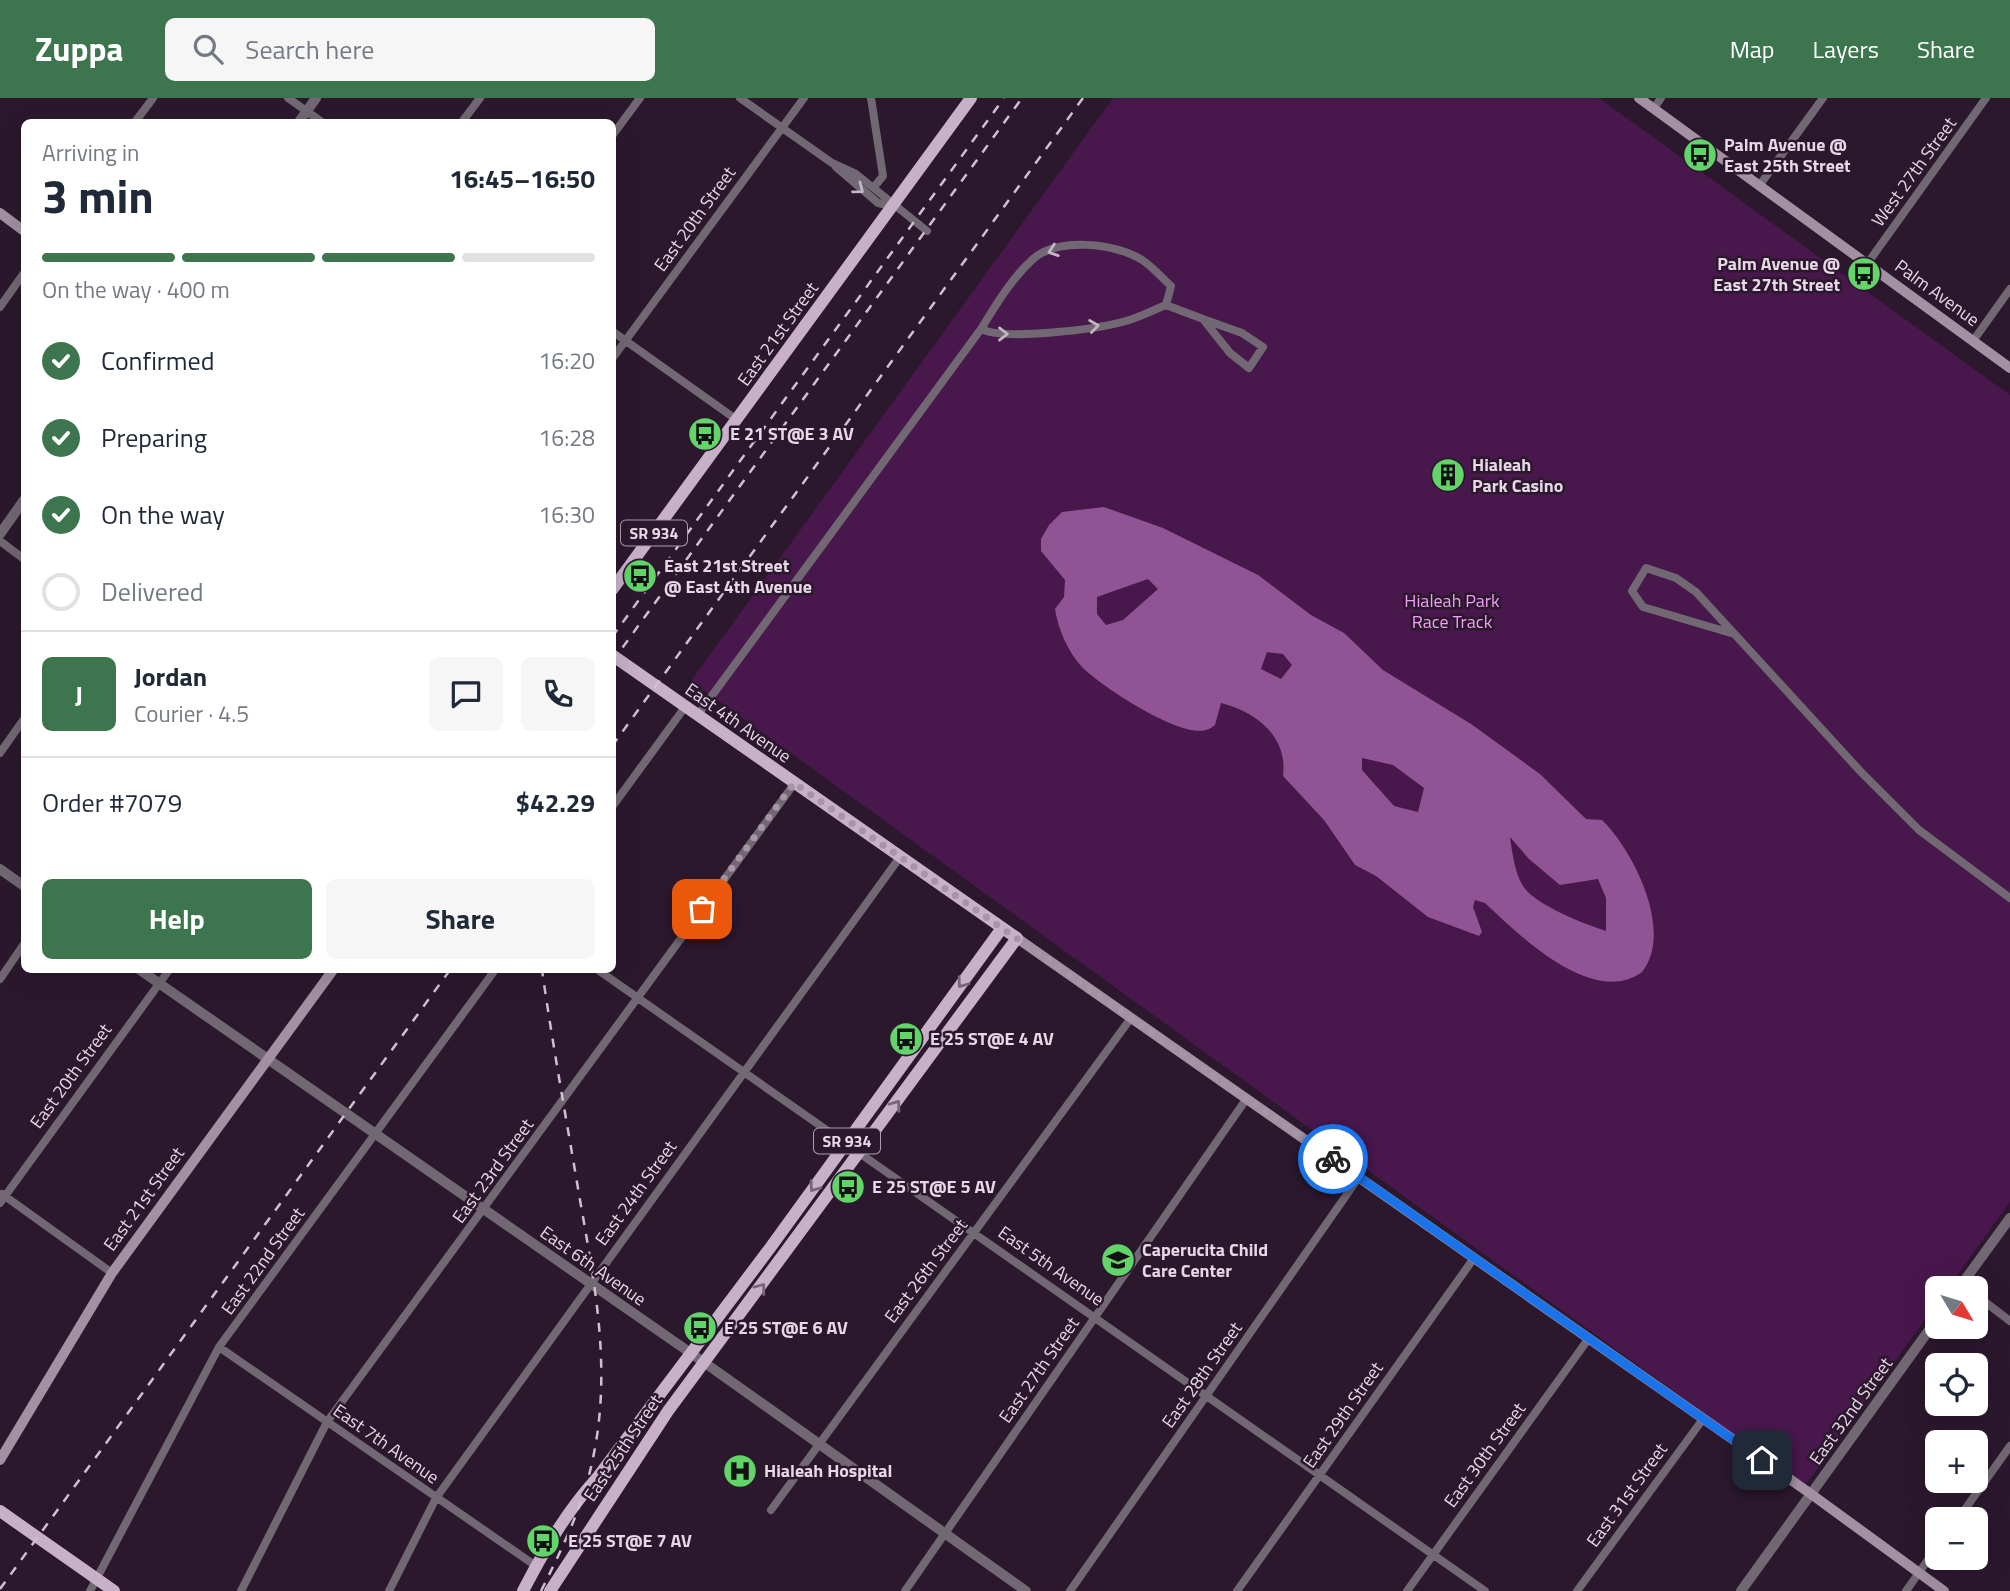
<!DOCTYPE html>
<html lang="en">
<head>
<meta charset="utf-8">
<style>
	body { margin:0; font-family:"Titillium Web",sans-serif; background:#f6f6f7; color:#1f2937; height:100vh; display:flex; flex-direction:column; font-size:26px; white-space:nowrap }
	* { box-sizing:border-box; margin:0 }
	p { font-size:23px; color:#747a83 }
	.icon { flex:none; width:38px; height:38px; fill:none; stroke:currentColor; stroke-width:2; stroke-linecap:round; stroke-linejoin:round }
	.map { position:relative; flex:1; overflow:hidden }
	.sheet { position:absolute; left:21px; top:21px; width:595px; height:854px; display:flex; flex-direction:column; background:#fff; border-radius:10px; box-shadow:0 7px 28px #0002 }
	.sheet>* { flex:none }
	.needle { width:46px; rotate:128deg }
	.buttons { position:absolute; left:1925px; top:1178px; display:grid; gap:14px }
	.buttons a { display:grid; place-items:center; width:63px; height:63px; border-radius:10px; background:#fff; box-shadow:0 7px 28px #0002; font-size:35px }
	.pin { position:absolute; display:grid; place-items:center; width:60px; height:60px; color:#fff; margin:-30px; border-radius:14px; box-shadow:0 4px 10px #0006 }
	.courier { position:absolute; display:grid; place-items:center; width:70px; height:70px; margin:-35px; border:5px solid #1a73e8; border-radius:50%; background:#fff; color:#222; box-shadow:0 2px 9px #0007 }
	.head em { font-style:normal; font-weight:700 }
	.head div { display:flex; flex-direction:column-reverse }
	.head { display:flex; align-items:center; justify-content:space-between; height:119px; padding:0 21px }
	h1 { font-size:46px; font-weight:700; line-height:52px }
	.bar { display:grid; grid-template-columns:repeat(4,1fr); gap:10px 7px; align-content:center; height:84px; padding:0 21px }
	.bar i { height:9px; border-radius:5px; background:#e0e1e3 }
	.bar .current { background:#3d764e }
	.bar p { grid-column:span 4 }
	.line { display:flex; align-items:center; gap:18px; padding:0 21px; border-top:2px solid #e0e1e3 }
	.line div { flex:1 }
	.round { display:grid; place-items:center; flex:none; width:74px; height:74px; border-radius:10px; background:#f6f6f7 }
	ol { padding:0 21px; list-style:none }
	li { display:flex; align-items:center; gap:21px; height:77px }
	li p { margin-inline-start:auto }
	li .icon { padding:7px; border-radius:50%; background:#3d764e; color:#fff; stroke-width:4 }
	li:last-child { color:#747a83 }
	li i { width:38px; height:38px; border:4px solid #e0e1e3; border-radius:50% }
	.button { display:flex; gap:14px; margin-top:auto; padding:14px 21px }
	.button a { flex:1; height:80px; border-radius:10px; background:#3d764e; color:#fff; font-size:28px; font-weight:700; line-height:80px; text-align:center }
	.button a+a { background:#f6f6f7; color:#1f2937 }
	header { display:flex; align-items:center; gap:42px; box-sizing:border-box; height:98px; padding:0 35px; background:#3d764e; color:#fff }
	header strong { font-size:33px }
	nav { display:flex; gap:38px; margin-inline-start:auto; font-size:24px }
	.search { width:490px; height:63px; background:#f6f6f7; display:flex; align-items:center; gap:18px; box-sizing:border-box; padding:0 24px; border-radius:10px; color:#747a83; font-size:26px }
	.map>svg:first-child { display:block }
	.green { fill:#48174c }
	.water { fill:#905394; fill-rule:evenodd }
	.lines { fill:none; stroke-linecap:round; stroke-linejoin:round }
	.minor { stroke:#726873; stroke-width:8 }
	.tertiary { stroke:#726873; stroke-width:10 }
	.secondary { stroke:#a291a2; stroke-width:10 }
	.primary { stroke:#c7b0c8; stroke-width:12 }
	.rail { stroke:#cec0ce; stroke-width:2.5; stroke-dasharray:9 9; stroke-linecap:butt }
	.oneway { stroke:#c3b6c4 }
	.oneway2 { stroke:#79647a }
	.done { stroke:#a595a5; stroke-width:7; stroke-dasharray:0 12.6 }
	.route { stroke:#1a73e8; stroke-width:9 }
	.labels { text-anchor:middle; stroke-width:5; stroke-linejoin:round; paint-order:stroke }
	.shield { fill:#2b182d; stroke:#ae9eae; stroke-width:2 }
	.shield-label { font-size:16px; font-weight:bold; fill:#e6d8e6 }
	.poi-label { font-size:18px; font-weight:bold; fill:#e6d8e6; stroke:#2b182d; text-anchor:start }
	.street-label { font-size:18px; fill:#e6d8e6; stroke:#2b182d }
	.park-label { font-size:18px; fill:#f39ff8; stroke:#2b182d }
</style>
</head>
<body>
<header>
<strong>Zuppa</strong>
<div class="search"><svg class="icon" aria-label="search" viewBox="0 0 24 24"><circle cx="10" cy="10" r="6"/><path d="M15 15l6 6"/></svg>Search here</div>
<nav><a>Map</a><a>Layers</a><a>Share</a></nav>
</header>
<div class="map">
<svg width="2010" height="1493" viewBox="0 0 2010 1493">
	<rect width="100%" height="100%" fill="#2b182d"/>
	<path class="green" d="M 1113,0 L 1599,0 L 2010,297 L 2010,1104 L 1948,1190 L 1937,1190 L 1937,1205 L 1805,1388 L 691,583 Z"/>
	<path class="water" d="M 1104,409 L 1163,430 L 1258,477 L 1311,517 L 1344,535 L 1383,572 L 1471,626 L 1540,676 L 1586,721 L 1602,722 C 1634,753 1674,834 1642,874 C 1593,910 1519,837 1485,805 L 1475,802 L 1473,809 L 1482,834 L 1479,838 L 1428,819 L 1376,778 L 1355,767 L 1324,722 L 1283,678 C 1288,639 1257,614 1221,605 L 1215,627 C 1212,629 1210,631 1206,632 C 1179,640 1101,588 1082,569 C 1068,554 1058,531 1055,511 L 1064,499 L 1065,482 L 1041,453 L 1041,441 L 1049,427 L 1062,414 ZM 1148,481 L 1158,491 L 1123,522 L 1106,527 L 1097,516 L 1097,499 ZM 1267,554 L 1283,556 L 1292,567 L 1281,581 L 1261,571 ZM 1362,660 L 1393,667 L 1424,690 L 1418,714 L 1394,708 L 1362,672 ZM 1510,739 L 1529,761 L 1560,787 L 1598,781 L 1606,800 L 1606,833 C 1585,826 1535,807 1523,788 C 1515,776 1512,753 1510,739 Z"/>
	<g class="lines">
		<path class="minor" d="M 288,0 L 322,24
			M 740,0 L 832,65 L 856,76 L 927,133
			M 871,0 L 883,78 L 874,89
			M 1654,10 L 1661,0
			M 135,24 L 153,0
			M 462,24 L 480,0
			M 612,38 L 640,0
			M 836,69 L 878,105 L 893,108
			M 1759,88 L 1823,0
			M 1867,166 L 1986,0
			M 1166,207 L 1203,221 L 1230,255 L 1249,270 L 1263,249 L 1242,235 L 1203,221
			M 0,209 L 24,175
			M 612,233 L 737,322
			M 1973,243 L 2010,191
			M 612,261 L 804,0
			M 0,443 L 24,461
			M 1731,535 L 1643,509 L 1632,493 L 1646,470 L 1676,480 L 1696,494 L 1861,674 L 1919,732 L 2010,800
			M 697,618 L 981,231 C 996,207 1011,181 1033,161 C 1058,139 1116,145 1142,162 C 1153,169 1162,180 1171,188 L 1166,207 C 1153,212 1140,219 1126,223 C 1098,231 1005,243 981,231
			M 0,655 L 24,621
			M 612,709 L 685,609
			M 598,872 L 1485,1493
			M 0,881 L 24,846
			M 2,1096 L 112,1175
			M 0,1105 L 169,872
			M 1976,1197 L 2010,1223
			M 219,1249 L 536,1468
			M 771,1412 L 1131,920
			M 1958,1421 L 2010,1348
			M 90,1493 L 219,1249 L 495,872
			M 241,1493 L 327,1324 L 794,686
			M 389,1493 L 436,1400 L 900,759
			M 905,1493 L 1247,1000
			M 1070,1493 L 1359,1079
			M 1237,1493 L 1474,1160
			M 1407,1493 L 1589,1240
			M 1577,1493 L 1703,1321
			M 1906,1493 L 1937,1449"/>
		<path class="tertiary" d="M 299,24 L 316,0
			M 0,436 L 24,402
			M 0,771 L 24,788
			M 140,872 L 705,1265 L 1026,1493
			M 1959,1190 L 2010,1120
			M 1741,1493 L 1937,1221"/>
		<path class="secondary" d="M 1639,0 L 2010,270
			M 0,115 L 24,133
			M 1017,840 L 1811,1396 L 1944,1493
			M 0,1362 L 112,1175 L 333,872"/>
		<path class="primary" d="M 612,492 L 971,0
			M 0,1413 L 114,1493
			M 523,1493 C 545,1451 566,1414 597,1380 L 770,1150 L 1002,830
			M 550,1493 L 668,1313 L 1017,840 L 612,557"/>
		<path class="rail" d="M 612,539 L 1004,0
			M 612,564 L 1022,0
			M 612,648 L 1083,0
			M 0,1491 L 450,872
			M 541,1493 C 563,1449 585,1404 594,1355 C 611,1269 595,1187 580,1102 C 567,1025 553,949 542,872"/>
	</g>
	<defs><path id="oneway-chevron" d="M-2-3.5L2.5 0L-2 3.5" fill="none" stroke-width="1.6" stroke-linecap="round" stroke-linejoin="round" transform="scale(1.75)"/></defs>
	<g class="oneway">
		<use href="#oneway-chevron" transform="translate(859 91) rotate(37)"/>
		<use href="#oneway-chevron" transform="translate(1053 153) rotate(161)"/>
		<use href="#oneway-chevron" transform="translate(1094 228) rotate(-8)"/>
		<use href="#oneway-chevron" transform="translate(1003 236)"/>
	</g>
	<g class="oneway2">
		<use href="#oneway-chevron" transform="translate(962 885) rotate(126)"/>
		<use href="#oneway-chevron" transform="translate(896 1007) rotate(-54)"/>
		<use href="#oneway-chevron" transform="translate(814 1089) rotate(126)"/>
		<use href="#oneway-chevron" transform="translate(761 1190) rotate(-53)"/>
	</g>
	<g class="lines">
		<path class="done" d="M 702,811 L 794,685 L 1333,1061"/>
		<path class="route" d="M 1333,1061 L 1762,1362"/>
	</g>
	<defs>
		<g id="bus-disc" transform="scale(1.75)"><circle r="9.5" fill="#62d469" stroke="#2b182d"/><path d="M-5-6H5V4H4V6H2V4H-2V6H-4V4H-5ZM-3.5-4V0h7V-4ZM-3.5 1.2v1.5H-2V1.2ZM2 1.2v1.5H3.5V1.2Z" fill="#111"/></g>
		<g id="building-disc" transform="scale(1.75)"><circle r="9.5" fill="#62d469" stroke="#2b182d"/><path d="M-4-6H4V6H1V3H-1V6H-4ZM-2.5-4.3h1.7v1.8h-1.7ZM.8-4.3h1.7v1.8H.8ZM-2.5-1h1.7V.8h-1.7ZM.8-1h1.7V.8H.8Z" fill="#111"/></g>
		<g id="school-disc" transform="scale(1.75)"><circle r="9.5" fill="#62d469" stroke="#2b182d"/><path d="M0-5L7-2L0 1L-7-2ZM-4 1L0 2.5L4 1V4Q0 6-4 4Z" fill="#111"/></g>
		<g id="hospital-disc" transform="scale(1.75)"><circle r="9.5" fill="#62d469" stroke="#2b182d"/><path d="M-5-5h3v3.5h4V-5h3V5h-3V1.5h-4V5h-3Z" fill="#111"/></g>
	</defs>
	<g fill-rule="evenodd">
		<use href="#bus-disc" x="1700" y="57"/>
		<use href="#bus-disc" x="1864" y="176"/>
		<use href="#bus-disc" x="705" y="336"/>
		<use href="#building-disc" x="1448" y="377"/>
		<use href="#bus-disc" x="640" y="478"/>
		<use href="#bus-disc" x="906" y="941"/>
		<use href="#bus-disc" x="848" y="1089"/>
		<use href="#school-disc" x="1118" y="1162"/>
		<use href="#bus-disc" x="700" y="1230"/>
		<use href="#hospital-disc" x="740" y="1373"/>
		<use href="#bus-disc" x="543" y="1443"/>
	</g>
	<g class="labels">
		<g class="shield">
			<rect x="621" y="422.5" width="66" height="25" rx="5"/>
			<rect x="814" y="1030.5" width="66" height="25" rx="5"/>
		</g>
		<g class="shield-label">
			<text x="654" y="441">SR 934</text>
			<text x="847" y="1049">SR 934</text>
		</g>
		<g class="poi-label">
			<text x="1724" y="53">Palm Avenue @<tspan x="1724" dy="21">East 25th Street</tspan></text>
			<text x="1840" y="172" text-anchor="end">Palm Avenue @<tspan x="1840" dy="21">East 27th Street</tspan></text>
			<text x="730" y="342">E 21 ST@E 3 AV</text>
			<text x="1472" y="373">Hialeah<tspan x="1472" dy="21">Park Casino</tspan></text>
			<text x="664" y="474">East 21st Street<tspan x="664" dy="21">@ East 4th Avenue</tspan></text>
			<text x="930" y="947">E 25 ST@E 4 AV</text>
			<text x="872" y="1095">E 25 ST@E 5 AV</text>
			<text x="1142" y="1158">Caperucita Child<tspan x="1142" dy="21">Care Center</tspan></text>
			<text x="724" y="1236">E 25 ST@E 6 AV</text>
			<text x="764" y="1379">Hialeah Hospital</text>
			<text x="568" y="1449">E 25 ST@E 7 AV</text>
		</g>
		<g class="street-label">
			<text transform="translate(1914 74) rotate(-54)" y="6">West 27th Street</text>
			<text transform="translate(695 121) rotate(-54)" y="6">East 20th Street</text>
			<text transform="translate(1937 195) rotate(36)" y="6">Palm Avenue</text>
			<text transform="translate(778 236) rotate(-54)" y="6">East 21st Street</text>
			<text transform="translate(738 625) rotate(35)" y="6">East 4th Avenue</text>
			<text transform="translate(71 978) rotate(-54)" y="6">East 20th Street</text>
			<text transform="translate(493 1073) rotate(-54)" y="6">East 23rd Street</text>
			<text transform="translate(636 1095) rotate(-54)" y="6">East 24th Street</text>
			<text transform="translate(144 1101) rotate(-54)" y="6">East 21st Street</text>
			<text transform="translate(263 1163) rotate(-54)" y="6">East 22nd Street</text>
			<text transform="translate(593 1168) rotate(35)" y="6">East 6th Avenue</text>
			<text transform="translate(1051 1168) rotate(35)" y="6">East 5th Avenue</text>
			<text transform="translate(926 1173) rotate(-53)" y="6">East 26th Street</text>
			<text transform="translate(1039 1272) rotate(-55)" y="6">East 27th Street</text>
			<text transform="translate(1202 1277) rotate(-55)" y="6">East 28th Street</text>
			<text transform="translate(1851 1313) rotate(-54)" y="6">East 32nd Street</text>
			<text transform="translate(1343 1317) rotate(-55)" y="6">East 29th Street</text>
			<text transform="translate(386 1346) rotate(35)" y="6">East 7th Avenue</text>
			<text transform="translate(623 1350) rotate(-56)" y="6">East 25th Street</text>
			<text transform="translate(1485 1357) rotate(-54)" y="6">East 30th Street</text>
			<text transform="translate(1627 1397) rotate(-54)" y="6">East 31st Street</text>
		</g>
		<g class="park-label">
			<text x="1452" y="509">Hialeah Park<tspan x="1452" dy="21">Race Track</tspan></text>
		</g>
	</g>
</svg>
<div class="buttons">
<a><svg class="needle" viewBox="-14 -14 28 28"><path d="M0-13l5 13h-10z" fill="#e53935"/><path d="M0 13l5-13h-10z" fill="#747a83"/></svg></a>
<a><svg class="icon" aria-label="locate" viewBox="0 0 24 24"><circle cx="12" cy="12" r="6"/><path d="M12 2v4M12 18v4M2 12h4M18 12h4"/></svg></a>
<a>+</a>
<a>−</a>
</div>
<div class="pin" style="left:702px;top:811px;background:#ea580c"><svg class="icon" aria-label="bag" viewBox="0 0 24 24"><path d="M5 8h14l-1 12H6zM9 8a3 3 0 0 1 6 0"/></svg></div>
<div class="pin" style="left:1762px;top:1362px;background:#1f2937"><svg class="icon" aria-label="home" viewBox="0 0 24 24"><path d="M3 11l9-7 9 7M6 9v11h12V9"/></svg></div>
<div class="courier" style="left:1333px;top:1061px"><svg class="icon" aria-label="bike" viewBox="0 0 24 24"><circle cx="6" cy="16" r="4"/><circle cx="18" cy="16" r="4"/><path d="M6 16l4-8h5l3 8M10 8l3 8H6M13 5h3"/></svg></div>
<section class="sheet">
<div class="head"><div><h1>3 min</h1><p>Arriving in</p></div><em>16:45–16:50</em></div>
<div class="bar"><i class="current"></i><i class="current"></i><i class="current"></i><i></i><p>On the way · 400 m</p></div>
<ol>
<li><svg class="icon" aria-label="check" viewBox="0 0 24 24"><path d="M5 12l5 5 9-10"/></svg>Confirmed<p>16:20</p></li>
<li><svg class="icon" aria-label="check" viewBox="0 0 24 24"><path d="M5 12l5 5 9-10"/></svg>Preparing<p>16:28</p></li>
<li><svg class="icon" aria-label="check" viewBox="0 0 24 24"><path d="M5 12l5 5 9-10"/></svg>On the way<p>16:30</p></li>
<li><i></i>Delivered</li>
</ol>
<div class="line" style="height:126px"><b class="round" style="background:#3d764e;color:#fff">J</b><div><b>Jordan</b><p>Courier · 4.5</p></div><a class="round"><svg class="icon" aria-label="chat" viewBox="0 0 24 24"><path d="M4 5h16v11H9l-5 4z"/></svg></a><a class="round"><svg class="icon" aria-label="phone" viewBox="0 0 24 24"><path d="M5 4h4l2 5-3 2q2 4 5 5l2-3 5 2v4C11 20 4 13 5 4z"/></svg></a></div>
<div class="line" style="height:91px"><div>Order #7079</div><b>$42.29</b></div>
<div class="button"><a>Help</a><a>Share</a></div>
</section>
</div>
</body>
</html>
